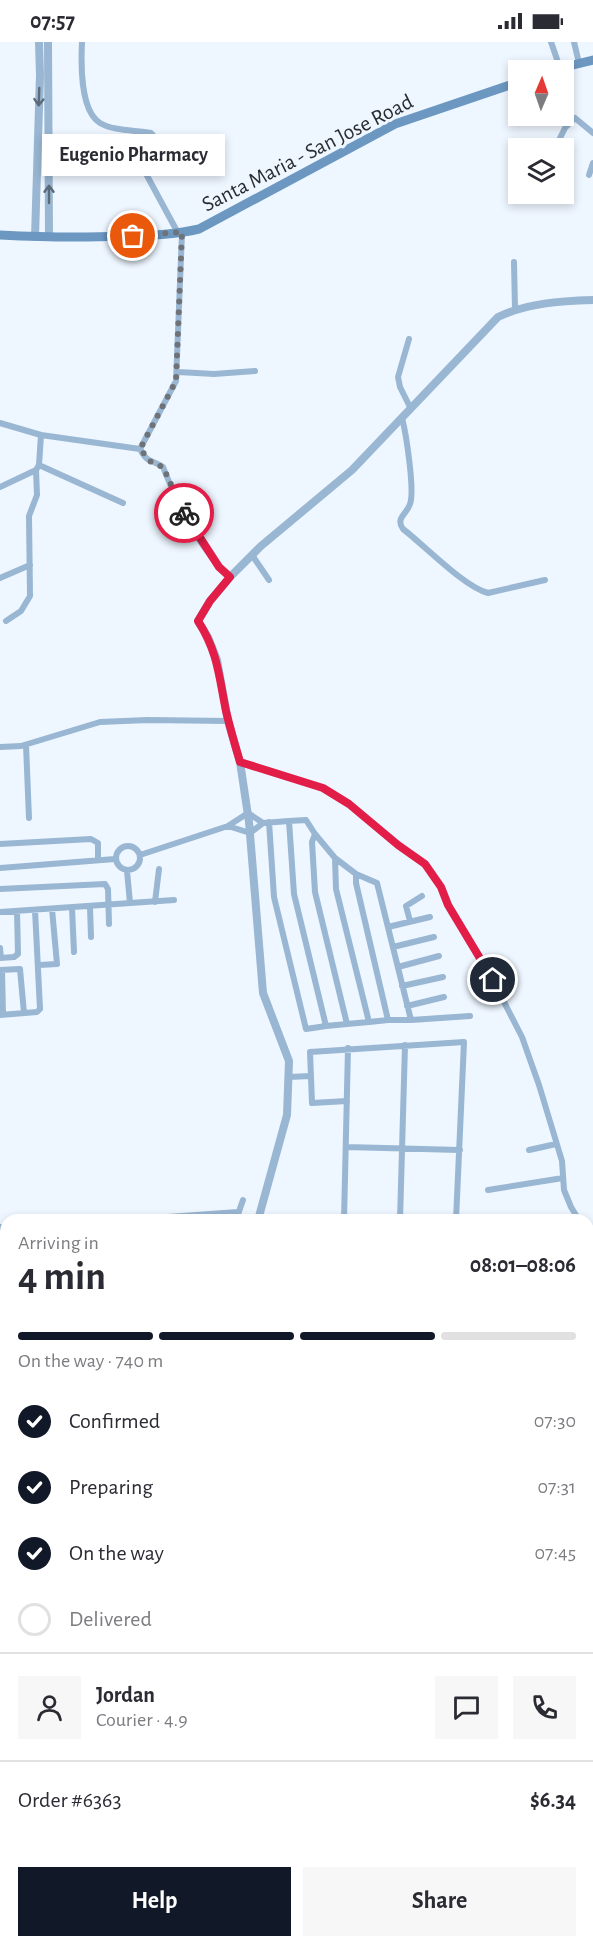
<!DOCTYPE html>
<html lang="en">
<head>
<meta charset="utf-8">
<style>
	body { margin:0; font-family:"Alegreya Sans",sans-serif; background:#f7f7f7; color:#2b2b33; height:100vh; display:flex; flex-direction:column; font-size:22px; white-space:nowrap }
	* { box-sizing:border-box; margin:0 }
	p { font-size:20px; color:#7c7c81 }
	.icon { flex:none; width:33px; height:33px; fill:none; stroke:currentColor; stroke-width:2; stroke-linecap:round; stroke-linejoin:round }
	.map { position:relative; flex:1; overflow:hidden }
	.panel { position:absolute; left:0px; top:1172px; width:594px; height:734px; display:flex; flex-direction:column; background:#fff; border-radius:18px 18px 0 0; box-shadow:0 3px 9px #0003 }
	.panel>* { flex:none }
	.needle { width:39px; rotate:2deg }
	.buttons { position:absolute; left:508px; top:18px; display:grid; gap:12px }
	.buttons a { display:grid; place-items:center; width:66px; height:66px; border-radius:0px; background:#fff; box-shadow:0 3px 9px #0003; font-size:30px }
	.pin { position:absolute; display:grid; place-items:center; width:51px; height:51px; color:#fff; margin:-26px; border:3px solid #fff; border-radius:50%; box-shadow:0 2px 6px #0007 }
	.courier { position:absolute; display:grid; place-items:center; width:60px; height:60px; margin:-30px; border:4px solid #e11d48; border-radius:50%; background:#fff; color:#222; box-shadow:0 2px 8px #0007 }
	.bubble { position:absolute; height:42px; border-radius:0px; background:#fff; box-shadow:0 3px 9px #0003; font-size:20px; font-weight:700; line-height:42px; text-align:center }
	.head em { font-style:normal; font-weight:700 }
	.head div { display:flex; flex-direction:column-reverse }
	.head { display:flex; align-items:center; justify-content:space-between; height:102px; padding:0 18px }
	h1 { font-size:39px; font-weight:700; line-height:45px }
	.bar { display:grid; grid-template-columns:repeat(4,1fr); gap:9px 6px; align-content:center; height:72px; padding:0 18px }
	.bar i { height:8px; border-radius:4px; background:#e1e1e2 }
	.bar .selected { background:#111827 }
	.bar p { grid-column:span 4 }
	.line { display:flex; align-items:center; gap:15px; padding:0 18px; border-top:2px solid #e1e1e2 }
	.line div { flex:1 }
	.round { display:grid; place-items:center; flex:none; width:63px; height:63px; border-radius:0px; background:#f7f7f7 }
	ol { padding:0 18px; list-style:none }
	li { display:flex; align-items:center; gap:18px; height:66px }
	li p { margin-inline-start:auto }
	li .icon { padding:6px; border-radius:50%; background:#111827; color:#fff; stroke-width:4 }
	li:last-child { color:#7c7c81 }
	li i { width:33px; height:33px; border:3px solid #e1e1e2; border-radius:50% }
	.cta { display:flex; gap:12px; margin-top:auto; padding:12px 18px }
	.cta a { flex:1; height:69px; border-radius:0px; background:#111827; color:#fff; font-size:24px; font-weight:700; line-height:69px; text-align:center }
	.cta a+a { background:#f7f7f7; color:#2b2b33 }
	.status { display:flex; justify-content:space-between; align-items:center; height:42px; padding:0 30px; background:#fff; direction:ltr }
	.status svg { height:16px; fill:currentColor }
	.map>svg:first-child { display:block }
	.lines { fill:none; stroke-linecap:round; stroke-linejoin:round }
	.stream { stroke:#73b7f8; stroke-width:1.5 }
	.minor { stroke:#99b6d3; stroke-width:6 }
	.tertiary { stroke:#99b6d3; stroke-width:8 }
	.secondary { stroke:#6b97c1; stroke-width:9 }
	.oneway { stroke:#5c6b79 }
	.done { stroke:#6f7378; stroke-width:6; stroke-dasharray:0 10.8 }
	.route { stroke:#e11d48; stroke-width:8 }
	.labels { text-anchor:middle; stroke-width:6; stroke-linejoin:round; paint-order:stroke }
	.street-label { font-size:22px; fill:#2a2d30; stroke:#eef6ff }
</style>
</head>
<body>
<div class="status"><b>07:57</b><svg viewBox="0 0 49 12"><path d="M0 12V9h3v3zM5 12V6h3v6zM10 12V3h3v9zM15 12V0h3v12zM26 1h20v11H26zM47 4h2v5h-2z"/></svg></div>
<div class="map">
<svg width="593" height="1904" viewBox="0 0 593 1904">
	<rect width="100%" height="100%" fill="#eef6ff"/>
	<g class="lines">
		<path class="stream" d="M 588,1537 L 593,1535
			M 166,1899 L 168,1904"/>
		<path class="minor" d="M 82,0 C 81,20 80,69 100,81 C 113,89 135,88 151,91 C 164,102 148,117 145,130 L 178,191
			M 551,0 L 560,26
			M 574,0 L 579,21
			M 555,106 L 565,86 L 575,76 L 593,91
			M 589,133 L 593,121
			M 514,220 L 515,267
			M 409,297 L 398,335 L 400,345 L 411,367
			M 178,330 L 214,332 L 255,329
			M 402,376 C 406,391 415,449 410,462 C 407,472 395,476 403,487 C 424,503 464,545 488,551 L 545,538
			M 0,381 L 41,393
			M 140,407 L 176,339 L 182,191
			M 39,423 L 123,461
			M 0,445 L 36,428
			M 252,513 L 269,538
			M 0,536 L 30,523
			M 6,579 L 21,569 L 30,554 L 29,474 L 37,453 L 36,428 L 39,423 L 41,393 L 140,407 C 148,422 151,417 163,425 C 178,463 199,507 230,535
			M 26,703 L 29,776
			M 0,705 L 21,704 L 100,680 L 148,678 L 228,679
			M 240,720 L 323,746 L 349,762 L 398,803 L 425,822 L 441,845 L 448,863 L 485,923 L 522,995 L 539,1043 L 562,1119 L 564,1148 L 571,1165 L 579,1178
			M 269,780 L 274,855 L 306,987 L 326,984 L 294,852 L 289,779 L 306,778 L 315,792 L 312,800 L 315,850 L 347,982 L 369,980 L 336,847 L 335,816 L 356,832 L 377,841 L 411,978 L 388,978 L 356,841 L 356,832
			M 228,784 L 250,791 L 263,781 L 289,779
			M 315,792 L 335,816
			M 0,802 L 91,797 L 98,801 L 98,818
			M116 816a12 12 0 1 1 24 0a12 12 0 1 1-24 0Z
			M 140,813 L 228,784 L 248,771 L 263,781
			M 0,826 L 115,817
			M 127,829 L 130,861
			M 0,847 L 105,842 L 108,847 L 109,882
			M 155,860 L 159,827
			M 90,865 L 91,895
			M 72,866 L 74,910
			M 0,870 L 174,858
			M 410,879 L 406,864 L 422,854
			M 388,885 L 430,875
			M 393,905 L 434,895
			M 0,906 L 1,916
			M 0,916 L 14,915 L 18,912 L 17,869
			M 39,923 L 57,922 L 52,867
			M 398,925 L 439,914
			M 0,928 L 20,927 L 24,971
			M 2,928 L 3,973
			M 402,944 L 443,935
			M 407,964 L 444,955
			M 0,973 L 37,970 L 40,967 L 35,868
			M 411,978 L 470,974
			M 369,980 L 388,978
			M 326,984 L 347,982
			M 289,1035 L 310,1034
			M 347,1059 L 312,1061 L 310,1010 L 464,1000 L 456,1178
			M 346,1105 L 460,1108
			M 529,1108 L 556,1102
			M 488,1148 L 563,1136
			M 125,1178 L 238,1170
			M 236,1178 L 243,1158
			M 344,1178 L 348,1006
			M 400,1178 L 405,1003
			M 0,1185 L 6,1185
			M 588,1185 L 593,1189
			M 0,1207 L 6,1206
			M 588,1288 L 593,1289
			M 0,1313 L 6,1305
			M 0,1318 L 6,1319
			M 588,1380 L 593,1381
			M 0,1540 L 6,1534
			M 0,1542 L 6,1547
			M 588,1604 L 593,1585
			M 588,1609 L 593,1611
			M 588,1719 L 593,1716
			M 588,1731 L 593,1734
			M 588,1751 L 593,1754
			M 588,1771 L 593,1774
			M 588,1792 L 593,1795
			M 588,1802 L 593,1805
			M 588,1831 L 593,1824
			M 89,1899 L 90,1904
			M 493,1899 L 496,1904
			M 537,1904 L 541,1899"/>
		<path class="tertiary" d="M 48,0 L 49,195
			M 35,195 L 40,33 L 39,0
			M 258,1178 L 287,1073 L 289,1019 L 263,951 L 249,780 L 240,720 L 228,679 L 217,618 L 208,595 L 198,579 L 210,559 L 230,535 L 261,504 L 352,428 L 498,275 C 527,261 561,259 593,258
			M 0,1389 L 6,1390"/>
		<path class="secondary" d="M 552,28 L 593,18
			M 0,193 C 40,195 80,196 121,194 C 147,194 174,193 199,187 L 395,82 L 519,40"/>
	</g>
	<defs><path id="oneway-shaft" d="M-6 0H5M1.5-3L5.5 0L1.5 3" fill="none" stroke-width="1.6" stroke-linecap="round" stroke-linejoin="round" transform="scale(1.5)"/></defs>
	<g class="oneway">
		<use href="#oneway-shaft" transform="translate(39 55) rotate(92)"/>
		<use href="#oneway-shaft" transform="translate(49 152) rotate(-90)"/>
	</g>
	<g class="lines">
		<path class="done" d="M 133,194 L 182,190 L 176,339 L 140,407 L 151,420 L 163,425 L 184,471"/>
		<path class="route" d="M 184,471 L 219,525 L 230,535 L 210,559 L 198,579 C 218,610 219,635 226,669 C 230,686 235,703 240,720 L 323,746 L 349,762 L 398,803 L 425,822 L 441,845 L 448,863 L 493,938"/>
	</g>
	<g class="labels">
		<g class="street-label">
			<text transform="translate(307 110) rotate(-27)" y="8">Santa Maria - San Jose Road</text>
		</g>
	</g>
</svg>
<div class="buttons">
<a><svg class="needle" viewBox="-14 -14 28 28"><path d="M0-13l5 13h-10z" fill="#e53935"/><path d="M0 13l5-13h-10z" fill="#7c7c81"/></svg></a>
<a><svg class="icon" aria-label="layers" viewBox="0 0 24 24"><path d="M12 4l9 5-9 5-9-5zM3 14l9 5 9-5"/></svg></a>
</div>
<div class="pin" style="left:133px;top:194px;background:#ea580c"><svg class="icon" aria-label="bag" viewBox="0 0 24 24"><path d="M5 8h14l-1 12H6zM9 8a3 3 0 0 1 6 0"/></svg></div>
<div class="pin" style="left:493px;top:938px;background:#1f2937"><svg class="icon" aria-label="home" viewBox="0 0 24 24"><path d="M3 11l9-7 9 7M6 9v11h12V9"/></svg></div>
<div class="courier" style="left:184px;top:471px"><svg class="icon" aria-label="bike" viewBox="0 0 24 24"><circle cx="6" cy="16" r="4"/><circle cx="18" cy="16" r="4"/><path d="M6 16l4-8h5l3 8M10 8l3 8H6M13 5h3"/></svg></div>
<div class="bubble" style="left:42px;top:92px;width:183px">Eugenio Pharmacy</div>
<section class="panel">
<div class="head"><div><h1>4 min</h1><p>Arriving in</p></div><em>08:01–08:06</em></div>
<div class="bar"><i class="selected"></i><i class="selected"></i><i class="selected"></i><i></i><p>On the way · 740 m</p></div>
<ol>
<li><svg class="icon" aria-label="check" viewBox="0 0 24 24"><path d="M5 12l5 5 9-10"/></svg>Confirmed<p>07:30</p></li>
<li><svg class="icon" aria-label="check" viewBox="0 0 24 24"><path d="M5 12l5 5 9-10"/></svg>Preparing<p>07:31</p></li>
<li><svg class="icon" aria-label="check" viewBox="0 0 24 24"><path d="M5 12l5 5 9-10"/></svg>On the way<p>07:45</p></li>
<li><i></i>Delivered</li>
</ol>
<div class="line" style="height:108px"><a class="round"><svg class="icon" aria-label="person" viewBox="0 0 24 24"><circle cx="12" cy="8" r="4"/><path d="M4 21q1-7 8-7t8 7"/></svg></a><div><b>Jordan</b><p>Courier · 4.9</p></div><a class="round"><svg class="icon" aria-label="chat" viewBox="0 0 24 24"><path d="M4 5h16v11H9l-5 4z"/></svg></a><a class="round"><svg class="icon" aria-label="phone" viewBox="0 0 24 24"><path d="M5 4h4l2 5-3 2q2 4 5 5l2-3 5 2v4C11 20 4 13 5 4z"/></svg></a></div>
<div class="line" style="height:78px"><div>Order #6363</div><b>$6.34</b></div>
<div class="cta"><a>Help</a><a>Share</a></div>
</section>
</div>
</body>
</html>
